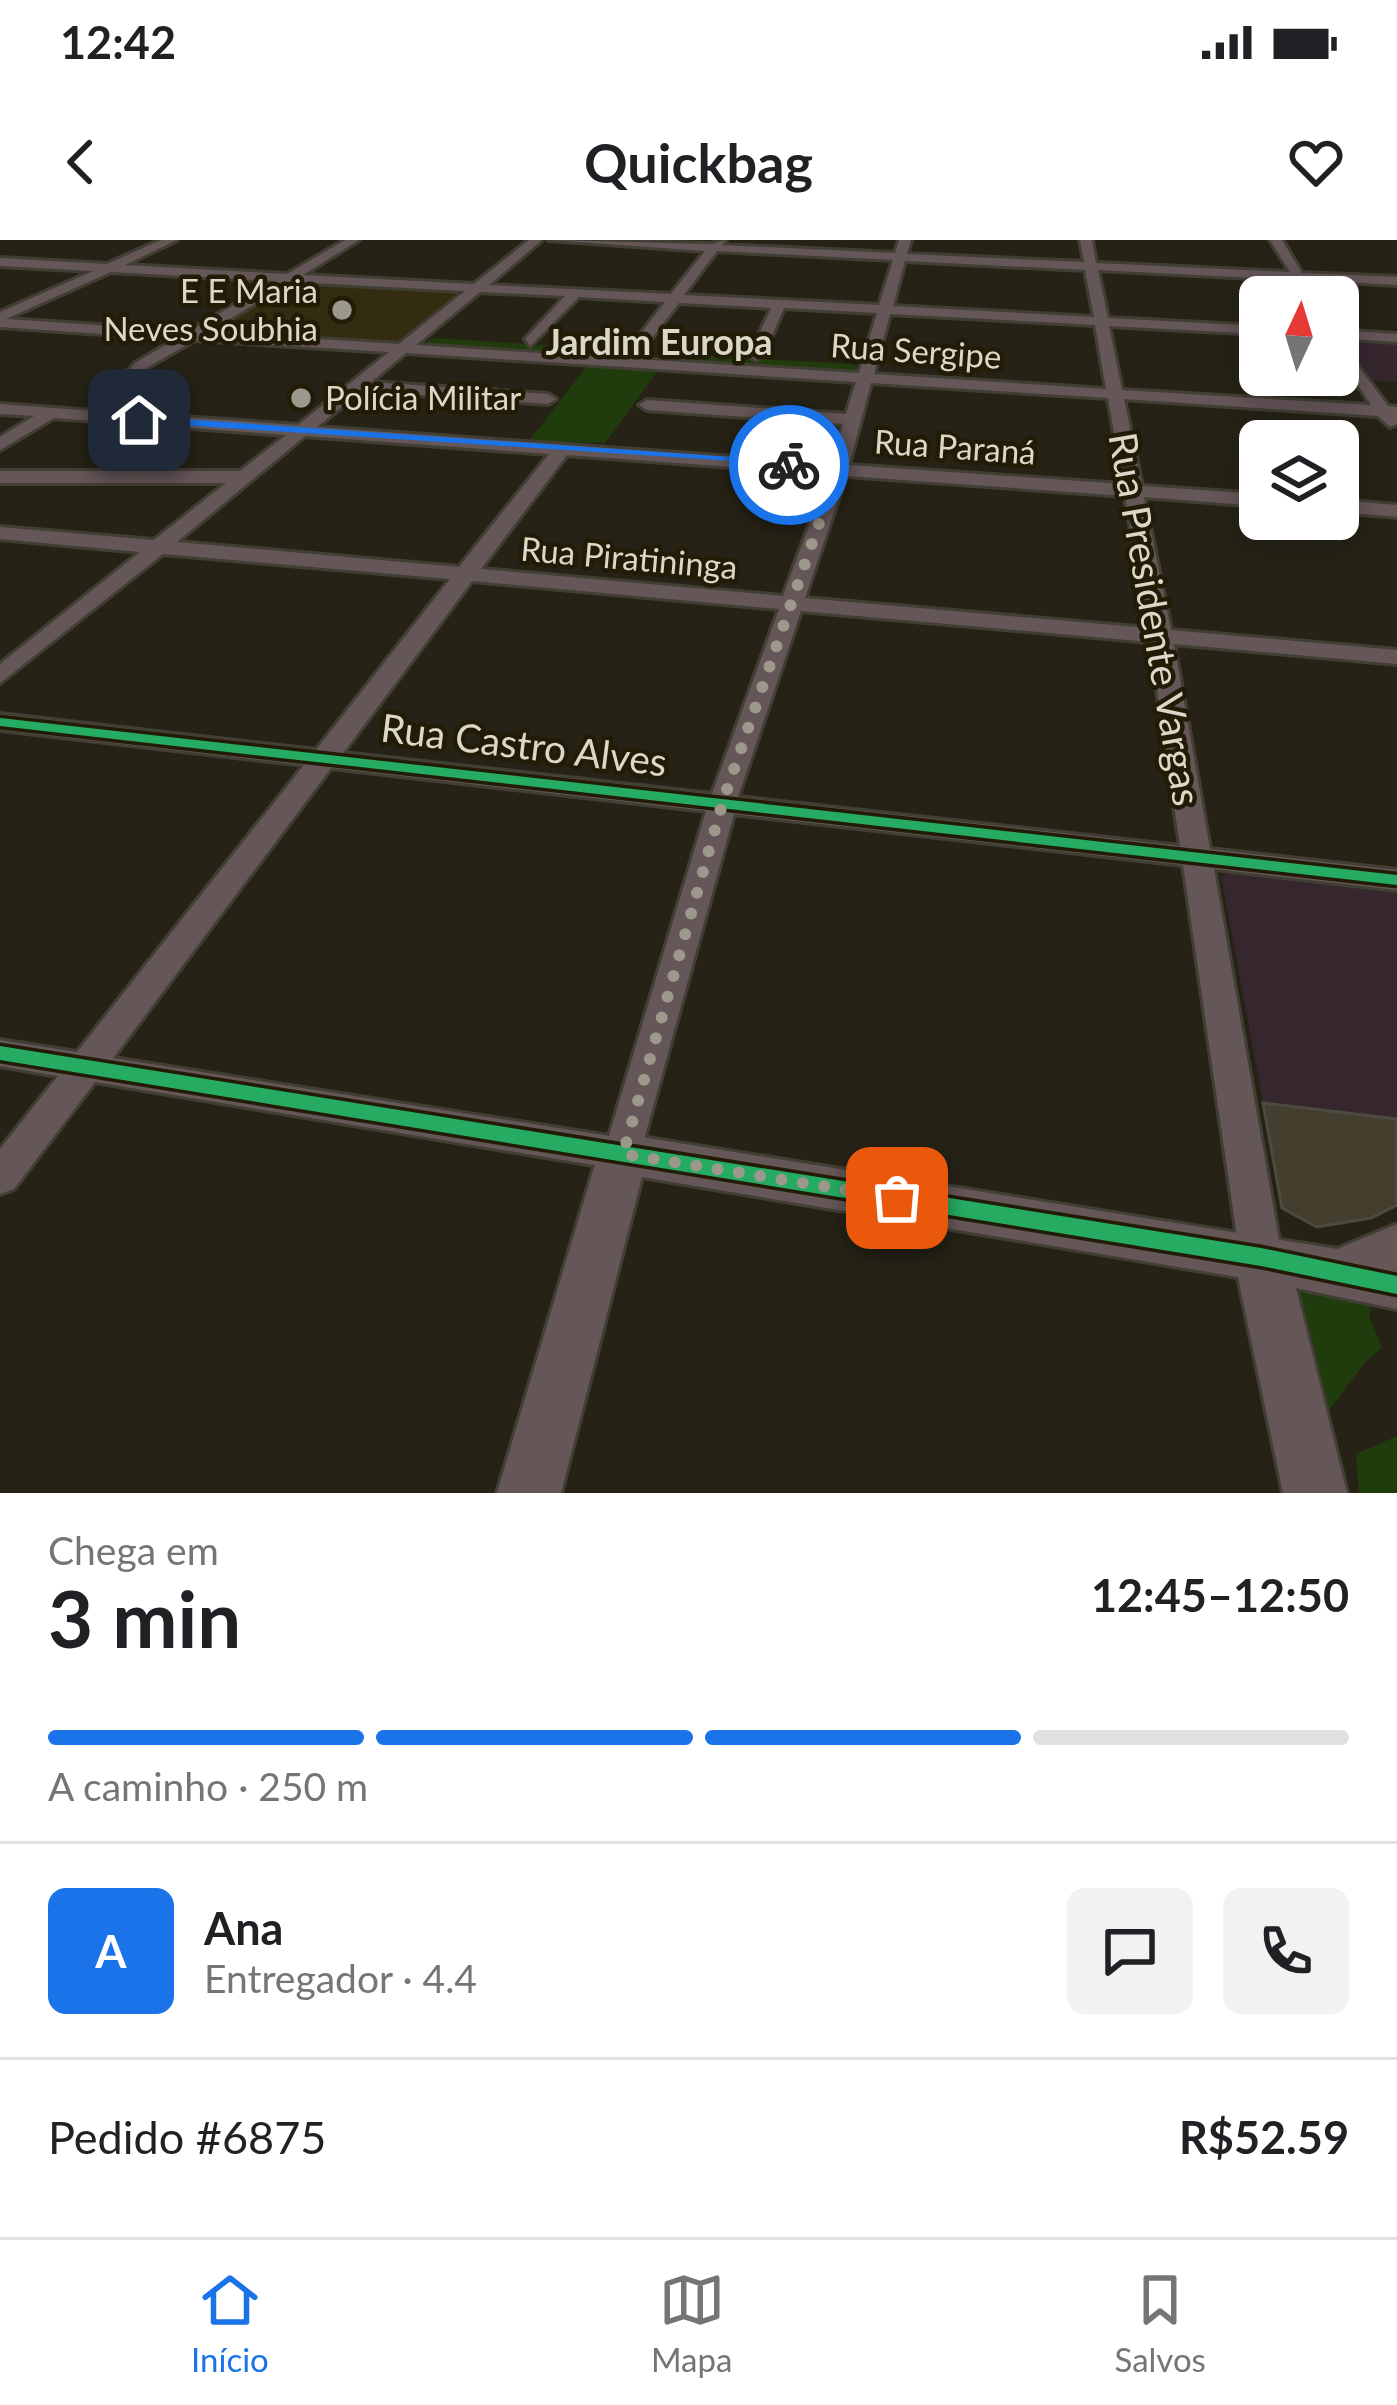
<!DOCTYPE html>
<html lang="pt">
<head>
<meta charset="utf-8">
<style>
	body { margin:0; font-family:Lato,sans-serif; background:#f2f2f2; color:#202124; height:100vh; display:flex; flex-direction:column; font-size:45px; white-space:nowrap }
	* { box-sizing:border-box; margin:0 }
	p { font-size:39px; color:#757577 }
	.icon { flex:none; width:66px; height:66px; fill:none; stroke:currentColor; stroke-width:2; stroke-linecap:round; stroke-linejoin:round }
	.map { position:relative; height:1253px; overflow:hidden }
	.panel { display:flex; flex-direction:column; background:#fff; flex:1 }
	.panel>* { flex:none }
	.needle { width:78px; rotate:4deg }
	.buttons { position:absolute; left:1239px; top:36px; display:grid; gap:24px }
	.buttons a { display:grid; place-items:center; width:120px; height:120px; border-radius:18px; background:#fff; box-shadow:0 6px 30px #0003; font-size:60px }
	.pin { position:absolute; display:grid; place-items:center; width:102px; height:102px; color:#fff; margin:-51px; border-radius:24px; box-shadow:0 6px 18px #0006 }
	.courier { position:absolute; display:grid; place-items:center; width:120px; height:120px; margin:-60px; border:9px solid #1a73e8; border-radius:50%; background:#fff; color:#222; box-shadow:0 3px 15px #0007 }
	.overview em { font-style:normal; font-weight:700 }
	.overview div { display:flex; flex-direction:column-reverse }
	.overview { display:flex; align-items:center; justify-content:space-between; height:204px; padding:0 48px }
	h1 { font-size:78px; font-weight:700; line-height:90px }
	.bar { display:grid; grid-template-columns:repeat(4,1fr); gap:18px 12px; align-content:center; height:144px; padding:0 48px }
	.bar i { height:15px; border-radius:9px; background:#e0e0e0 }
	.bar .current { background:#1a73e8 }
	.bar p { grid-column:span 4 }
	.line { display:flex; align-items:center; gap:30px; padding:0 48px; border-top:3px solid #e0e0e0 }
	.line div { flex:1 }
	.round { display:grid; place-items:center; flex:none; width:126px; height:126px; border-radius:18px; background:#f2f2f2 }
	.status { display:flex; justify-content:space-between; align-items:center; height:84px; padding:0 60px; background:#fff; direction:ltr }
	.status svg { height:33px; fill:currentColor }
	header { display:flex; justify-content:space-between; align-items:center; height:156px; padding:0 48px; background:#fff; font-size:54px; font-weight:700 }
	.menu { display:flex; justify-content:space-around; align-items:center; height:168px; border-top:3px solid #e0e0e0; background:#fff; font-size:33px; color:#757577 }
	.menu a { display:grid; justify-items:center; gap:6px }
	.menu .current { color:#1a73e8 }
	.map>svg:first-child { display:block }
	.commercial { fill:#36272f }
	.built { fill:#332c11 }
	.green { fill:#203b0c }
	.building { fill:#433e2d; stroke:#4d4a40; stroke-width:3 }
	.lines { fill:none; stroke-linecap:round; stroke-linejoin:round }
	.minor-casing { stroke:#413e34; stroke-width:6 }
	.tertiary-casing { stroke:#413e34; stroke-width:6 }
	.minor { fill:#655658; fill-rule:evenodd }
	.tertiary { fill:#655658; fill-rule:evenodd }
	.cycleway-casing { stroke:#221c07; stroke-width:7 }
	.cycleway { fill:#26ab63; fill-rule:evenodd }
	.route { fill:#1a73e8 }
	.done { stroke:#9c988b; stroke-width:12; stroke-dasharray:0 21.6 }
	.poi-dot { fill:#9c988b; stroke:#221c07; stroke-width:4.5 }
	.labels { text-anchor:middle; stroke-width:9; stroke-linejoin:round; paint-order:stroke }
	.far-poi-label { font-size:33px; fill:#dbd8ca; stroke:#221c07; text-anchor:end }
	.far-street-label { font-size:33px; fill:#dbd8ca; stroke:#221c07 }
	.far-neighbourhood-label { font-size:36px; font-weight:bold; fill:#dbd8ca; stroke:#221c07 }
	.street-label { font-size:39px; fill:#dbd8ca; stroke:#221c07 }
</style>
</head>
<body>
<div class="status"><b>12:42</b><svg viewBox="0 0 49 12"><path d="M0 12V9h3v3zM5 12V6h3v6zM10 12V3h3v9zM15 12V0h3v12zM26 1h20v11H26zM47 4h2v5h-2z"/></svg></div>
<header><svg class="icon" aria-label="back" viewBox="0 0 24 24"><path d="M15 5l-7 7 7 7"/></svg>Quickbag<svg class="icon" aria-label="heart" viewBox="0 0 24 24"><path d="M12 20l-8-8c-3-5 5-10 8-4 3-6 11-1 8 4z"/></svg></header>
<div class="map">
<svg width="1397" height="1253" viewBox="0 0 1397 1253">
	<rect width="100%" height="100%" fill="#262216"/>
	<path class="commercial" d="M 1343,98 L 1397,100 L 1397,142 L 1369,140 Z
		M 1236,631 L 1397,650 L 1397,879 L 1263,863 L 1221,636 Z"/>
	<path class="built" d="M 291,41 L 466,50 L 403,102 L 209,93 Z"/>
	<path class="green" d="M 434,98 L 609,109 L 612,111 L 581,119 L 419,105 Z
		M 664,113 L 850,124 L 857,126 L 857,133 L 849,135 L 681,125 L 659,115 Z
		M 588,125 L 659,129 L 605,203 L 528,202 Z
		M 1294,1047 L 1372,1057 L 1369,1075 L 1382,1108 L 1366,1121 L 1329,1170 L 1322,1168 Z
		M 1397,1196 L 1397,1253 L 1359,1253 L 1356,1214 Z"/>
	<path class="building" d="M 1263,863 L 1397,879 L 1397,965 L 1371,978 L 1317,987 L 1282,968 Z"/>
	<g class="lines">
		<g class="minor-casing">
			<path id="minor" d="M 161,0 L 177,0 L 125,25 L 287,34 L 345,0 L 359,0 L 303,35 L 474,44 L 529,0 L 542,0 L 489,45 L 671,54 L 705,11 L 549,0 L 711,4 L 726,0 L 722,5 L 895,13 L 899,0 L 911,0 L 907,14 L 1084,22 L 1080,0 L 1092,0 L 1096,23 L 1290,32 L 1270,0 L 1282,0 L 1302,33 L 1397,37 L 1397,45 L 1307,40 L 1311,47 L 1305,51 L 1294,40 L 1098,30 L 1108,78 L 1260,86 L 1260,94 L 1109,86 L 1122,150 L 1371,165 L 1338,114 L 1338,99 L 1388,166 L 1397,167 L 1397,184 L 1390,187 L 1378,176 L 1124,159 L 1142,246 L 1260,254 L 1260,266 L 1144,257 L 1171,390 L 1397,410 L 1397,424 L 1174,404 L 1210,609 L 1397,630 L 1397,650 L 1214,629 L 1282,1017 L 1276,1030 L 1261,1035 L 1246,1030 L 1240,1017 L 1183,625 L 734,574 L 637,925 L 623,930 L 95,842 L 14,949 L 0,954 L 0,909 L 58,836 L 0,826 L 0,800 L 77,812 L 304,525 L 0,490 L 0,474 L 316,510 L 450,339 L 163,314 L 0,443 L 0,424 L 140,312 L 0,299 L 0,287 L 154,300 L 226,243 L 0,243 L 0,231 L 240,231 L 286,195 L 54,178 L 0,210 L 0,197 L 34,176 L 0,174 L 0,164 L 93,171 L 135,123 L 176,99 L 0,87 L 0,72 L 93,31 L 0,26 L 0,18 L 107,24 ZM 717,11 L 893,20 L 879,65 L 684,55 ZM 905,21 L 1085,30 L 1094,77 L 893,66 ZM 111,32 L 275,41 L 189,91 L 6,79 ZM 292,42 L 465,51 L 399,104 L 208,92 ZM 480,52 L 565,56 L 525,99 L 530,106 L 579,57 L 665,62 L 631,106 L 600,117 L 416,105 ZM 679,63 L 771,68 L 749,116 L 756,120 L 763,116 L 784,68 L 877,73 L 859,133 L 620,118 L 641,112 ZM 890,74 L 1095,85 L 1106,149 L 874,134 ZM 195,100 L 389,112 L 298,185 L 110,172 L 145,129 ZM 406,113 L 856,142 L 846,174 L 647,160 L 639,165 L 647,170 L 843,184 L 831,224 L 317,187 L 361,151 L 548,164 L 556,159 L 548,154 L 371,142 ZM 871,143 L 1108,158 L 1123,244 L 849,225 ZM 305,196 L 549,214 L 459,327 L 177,302 ZM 567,215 L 828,234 L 783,356 L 481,329 ZM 846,236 L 1125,256 L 1148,388 L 805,358 ZM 472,341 L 779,369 L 712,554 L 343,513 ZM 801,371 L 1150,402 L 1180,606 L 738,557 ZM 331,528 L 706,571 L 609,896 L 113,818 Z
				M 1338,90 L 1397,94 L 1397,102 L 1338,98 Z
				M 1338,260 L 1397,265 L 1397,277 L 1338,272 Z"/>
		</g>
		<g class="tertiary-casing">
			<path id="tertiary" d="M 623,894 L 1337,1009 L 1397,984 L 1397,1069 L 1296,1048 L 1347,1253 L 1283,1253 L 1238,1037 L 642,937 L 561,1253 L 497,1253 L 598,914 L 605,900 Z"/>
		</g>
		<use href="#minor" class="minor"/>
		<use href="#tertiary" class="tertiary"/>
		<g class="cycleway-casing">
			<path id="cycleway" d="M 0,478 L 1397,635 L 1397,645 L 0,486 Z
				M 0,806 L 1261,1008 L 1397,1036 L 1397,1054 L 1261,1026 L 0,820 Z"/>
		</g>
		<use href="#cycleway" class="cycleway"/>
	</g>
	<path class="route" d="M 139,176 L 789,221 L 795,225 L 135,182 Z"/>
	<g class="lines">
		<path class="done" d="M 789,225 L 838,228 L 723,561 L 623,914 L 897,958"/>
	</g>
	<g class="poi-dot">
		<circle cx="342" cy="70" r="12"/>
		<circle cx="301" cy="158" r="12"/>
	</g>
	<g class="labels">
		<g class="far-poi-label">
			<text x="318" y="63">E E Maria<tspan x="318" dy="38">Neves Soubhia</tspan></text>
			<text x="325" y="170" text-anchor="start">Polícia Militar</text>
		</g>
		<g class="far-street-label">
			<text transform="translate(916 111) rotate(4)" y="12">Rua Sergipe</text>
			<text transform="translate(955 207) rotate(4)" y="12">Rua Paraná</text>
			<text transform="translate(629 318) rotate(5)" y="12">Rua Piratininga</text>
		</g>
		<g class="far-neighbourhood-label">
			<text x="659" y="115">Jardim Europa</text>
		</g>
		<g class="street-label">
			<text transform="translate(1155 379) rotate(80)" y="14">Rua Presidente Vargas</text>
			<text transform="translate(524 505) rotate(7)" y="14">Rua Castro Alves</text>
		</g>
	</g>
</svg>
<div class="buttons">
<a><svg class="needle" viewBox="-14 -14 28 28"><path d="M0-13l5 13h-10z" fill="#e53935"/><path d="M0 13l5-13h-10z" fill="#757577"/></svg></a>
<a><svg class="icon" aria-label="layers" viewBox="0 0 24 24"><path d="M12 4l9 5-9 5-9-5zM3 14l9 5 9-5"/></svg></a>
</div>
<div class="pin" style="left:897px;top:958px;background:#ea580c"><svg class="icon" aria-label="bag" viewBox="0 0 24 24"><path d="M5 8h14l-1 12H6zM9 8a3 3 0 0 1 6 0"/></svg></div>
<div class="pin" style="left:139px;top:180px;background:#1f2937"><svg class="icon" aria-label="home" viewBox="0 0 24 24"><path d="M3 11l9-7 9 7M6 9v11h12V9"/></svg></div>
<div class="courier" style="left:789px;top:225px"><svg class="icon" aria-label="bike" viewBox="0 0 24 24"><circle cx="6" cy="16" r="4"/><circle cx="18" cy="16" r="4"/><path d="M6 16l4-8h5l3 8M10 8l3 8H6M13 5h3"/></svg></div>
</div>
<section class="panel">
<div class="overview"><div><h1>3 min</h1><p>Chega em</p></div><em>12:45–12:50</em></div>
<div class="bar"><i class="current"></i><i class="current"></i><i class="current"></i><i></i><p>A caminho · 250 m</p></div>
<div class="line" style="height:216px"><b class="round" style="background:#1a73e8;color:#fff">A</b><div><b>Ana</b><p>Entregador · 4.4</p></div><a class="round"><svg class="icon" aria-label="chat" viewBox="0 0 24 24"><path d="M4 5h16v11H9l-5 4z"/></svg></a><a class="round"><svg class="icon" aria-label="phone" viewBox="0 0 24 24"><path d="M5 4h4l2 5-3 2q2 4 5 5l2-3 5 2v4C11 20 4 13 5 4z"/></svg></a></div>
<div class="line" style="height:156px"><div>Pedido #6875</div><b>R$52.59</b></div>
</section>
<nav class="menu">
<a class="current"><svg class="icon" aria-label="home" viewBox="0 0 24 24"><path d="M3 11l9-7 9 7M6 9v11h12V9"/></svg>Início</a>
<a><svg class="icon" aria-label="map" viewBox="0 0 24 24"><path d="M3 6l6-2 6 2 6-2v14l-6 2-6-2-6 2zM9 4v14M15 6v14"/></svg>Mapa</a>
<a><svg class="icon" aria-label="saved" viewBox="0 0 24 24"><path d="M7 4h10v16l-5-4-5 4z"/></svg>Salvos</a>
</nav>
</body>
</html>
